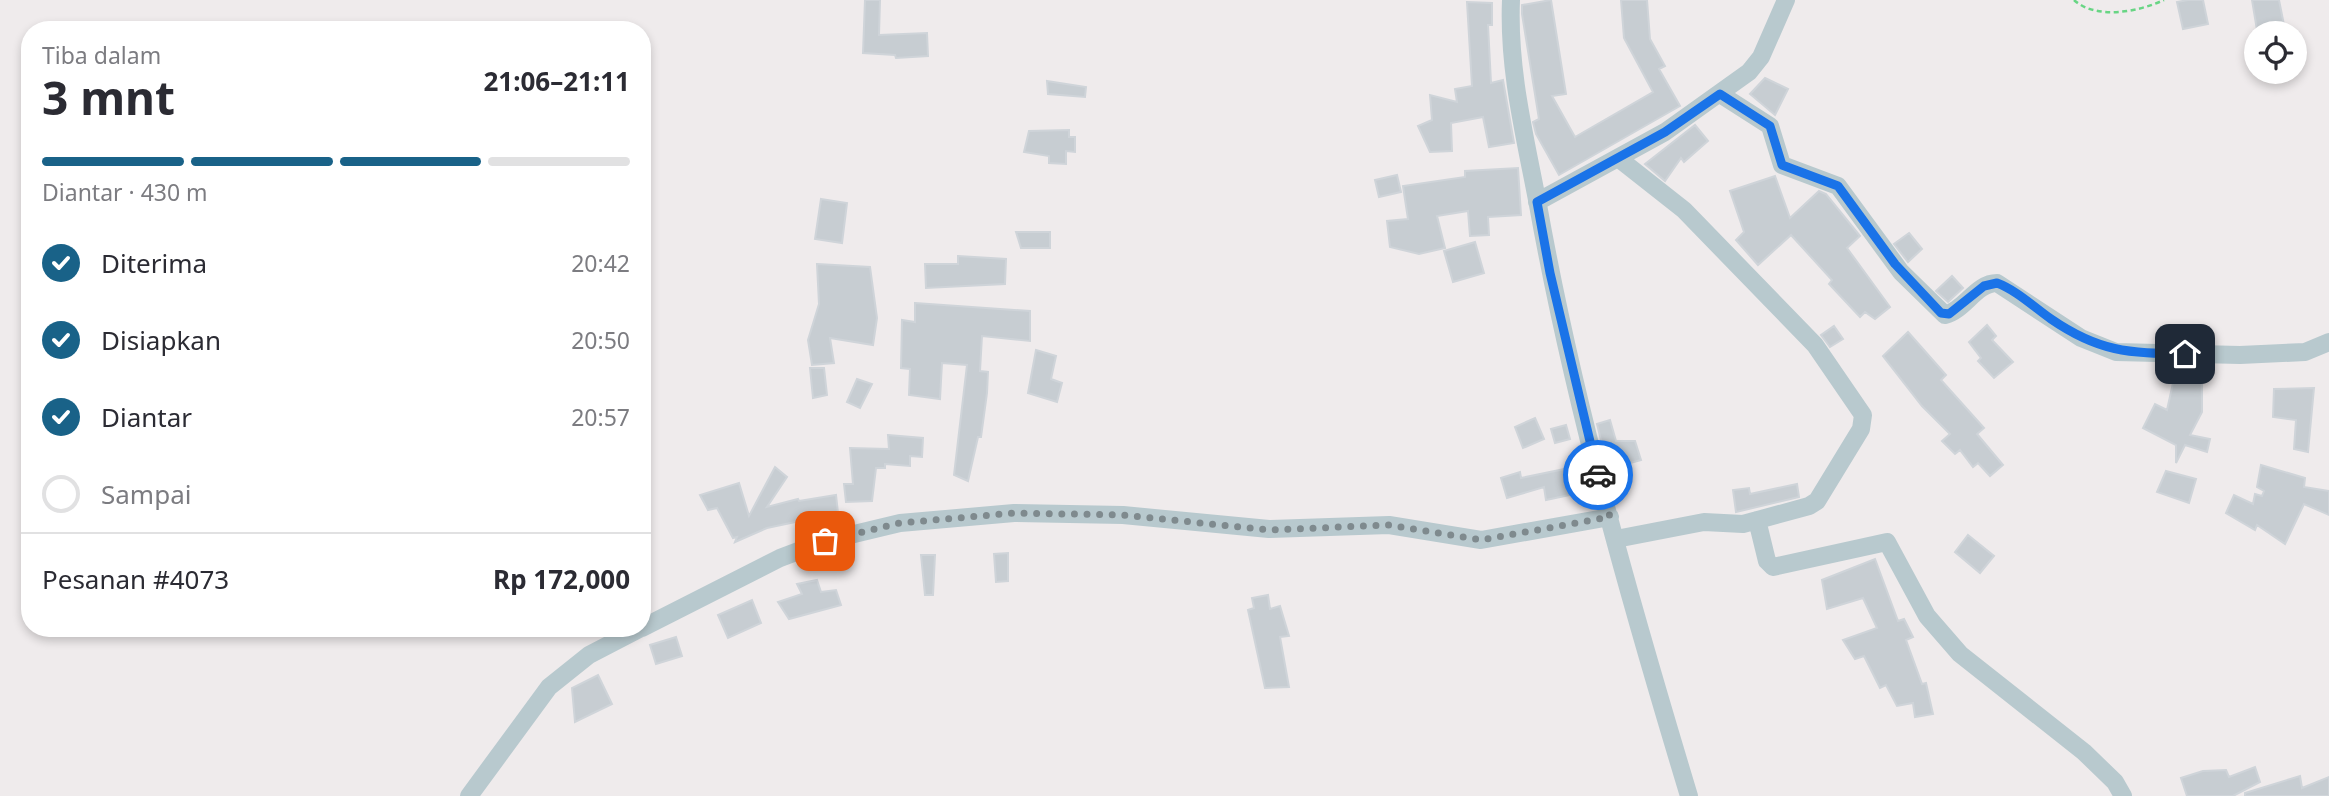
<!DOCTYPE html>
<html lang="id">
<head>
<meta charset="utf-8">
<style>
	body { margin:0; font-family:"Noto Sans",sans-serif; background:#f2f2f3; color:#2b2b33; height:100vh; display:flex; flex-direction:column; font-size:26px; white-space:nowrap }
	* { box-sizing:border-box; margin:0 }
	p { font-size:23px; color:#7c7c81 }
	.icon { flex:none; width:38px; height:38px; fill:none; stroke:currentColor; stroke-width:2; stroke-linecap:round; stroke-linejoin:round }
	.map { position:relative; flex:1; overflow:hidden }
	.side { position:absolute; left:21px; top:21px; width:630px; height:616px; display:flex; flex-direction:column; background:#fff; border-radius:28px; box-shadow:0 4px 10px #0003 }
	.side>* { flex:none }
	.fabs { position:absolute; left:2244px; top:21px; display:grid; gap:14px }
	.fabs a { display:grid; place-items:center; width:63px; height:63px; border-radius:50%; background:#fff; box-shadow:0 4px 10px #0003; font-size:35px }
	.pin { position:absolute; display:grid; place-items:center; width:60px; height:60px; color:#fff; margin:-30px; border-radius:14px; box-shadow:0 4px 10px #0006 }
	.courier { position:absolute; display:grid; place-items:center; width:70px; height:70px; margin:-35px; border:5px solid #1a73e8; border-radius:50%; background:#fff; color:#222; box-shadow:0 2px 9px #0007 }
	.summary em { font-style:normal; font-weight:700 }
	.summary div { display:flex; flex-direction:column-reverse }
	.summary { display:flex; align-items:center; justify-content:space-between; height:119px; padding:0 21px }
	h1 { font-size:46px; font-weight:700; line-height:52px }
	.bar { display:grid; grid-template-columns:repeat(4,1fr); gap:10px 7px; align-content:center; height:84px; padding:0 21px }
	.bar i { height:9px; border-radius:5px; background:#e1e1e2 }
	.bar .selected { background:#196288 }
	.bar p { grid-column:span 4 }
	.line { display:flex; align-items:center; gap:18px; padding:0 21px; border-top:2px solid #e1e1e2 }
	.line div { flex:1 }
	ol { padding:0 21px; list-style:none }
	li { display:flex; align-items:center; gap:21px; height:77px }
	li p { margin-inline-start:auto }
	li .icon { padding:7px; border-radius:50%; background:#196288; color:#fff; stroke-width:4 }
	li:last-child { color:#7c7c81 }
	li i { width:38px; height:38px; border:4px solid #e1e1e2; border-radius:50% }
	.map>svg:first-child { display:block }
	.building { fill:#c7cdd2; stroke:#cfd4d9; stroke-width:2 }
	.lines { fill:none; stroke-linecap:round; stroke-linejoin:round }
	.path { stroke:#68d584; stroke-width:2.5; stroke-dasharray:5 3.5; stroke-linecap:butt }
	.minor { stroke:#b8c9ce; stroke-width:18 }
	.done { stroke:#7f8a8e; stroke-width:7; stroke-dasharray:0 12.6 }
	.route { stroke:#1a73e8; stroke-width:9 }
</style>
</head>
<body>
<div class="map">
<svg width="2329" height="796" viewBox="0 0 2329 796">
	<rect width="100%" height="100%" fill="#efebec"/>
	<path class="building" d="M 865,0 L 880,0 L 879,35 L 927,33 L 928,56 L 896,58 L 895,55 L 863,53 Z
		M 1551,0 L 1566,94 L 1552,96 L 1575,137 L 1653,92 L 1624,38 L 1621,0 L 1647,0 L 1650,39 L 1665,66 L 1659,69 L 1680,106 L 1559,175 L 1536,134 L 1533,122 L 1539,119 L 1522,14 L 1522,5 Z
		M 2188,0 L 2203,0 L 2208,24 L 2183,29 L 2177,2 Z
		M 2252,0 L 2279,0 L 2284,25 L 2257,30 Z
		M 1467,2 L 1492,3 L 1492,25 L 1488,25 L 1491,83 L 1503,80 L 1514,143 L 1489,147 L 1483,117 L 1451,123 L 1452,151 L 1430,152 L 1418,126 L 1432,120 L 1430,95 L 1457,102 L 1455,89 L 1472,86 Z
		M 1765,78 L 1788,89 L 1775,115 L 1750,94 Z
		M 1047,81 L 1086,87 L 1085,97 L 1048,94 Z
		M 1695,125 L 1708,141 L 1684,162 L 1681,158 L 1665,181 L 1645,164 Z
		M 1069,130 L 1069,137 L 1075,137 L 1075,152 L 1066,151 L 1066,164 L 1049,163 L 1049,156 L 1024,152 L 1029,131 Z
		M 1518,168 L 1521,215 L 1488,217 L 1489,235 L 1470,236 L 1468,211 L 1437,216 L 1445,248 L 1419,254 L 1390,247 L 1387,221 L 1408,219 L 1403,186 L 1465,177 L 1465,171 Z
		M 1397,175 L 1401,192 L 1379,197 L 1375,180 Z
		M 1775,176 L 1790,218 L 1819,191 L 1826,194 L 1860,236 L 1847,248 L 1890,307 L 1875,319 L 1865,312 L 1860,317 L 1829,284 L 1832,280 L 1791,235 L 1758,265 L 1736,240 L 1744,232 L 1730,191 Z
		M 821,199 L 847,203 L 842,243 L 815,239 Z
		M 1016,232 L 1050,232 L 1050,248 L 1021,248 Z
		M 1909,233 L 1922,249 L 1908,262 L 1894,244 Z
		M 1475,242 L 1484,273 L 1453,282 L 1444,251 Z
		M 958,256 L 1006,259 L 1005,284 L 926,288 L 925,264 L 958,264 Z
		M 817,264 L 870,267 L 877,318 L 873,345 L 830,338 L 834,363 L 812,365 L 808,340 L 819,304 Z
		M 1952,276 L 1963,288 L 1948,302 L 1936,291 Z
		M 915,303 L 1030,311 L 1030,341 L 982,336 L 980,371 L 988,372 L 987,393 L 981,437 L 978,437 L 968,481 L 954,475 L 967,365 L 942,363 L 940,399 L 909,395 L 910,369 L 901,368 L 902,320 L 915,322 Z
		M 1987,325 L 1996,336 L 1992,340 L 2013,362 L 1994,378 L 1978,361 L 1981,358 L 1969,342 Z
		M 1834,326 L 1843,339 L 1830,347 L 1821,335 Z
		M 1908,332 L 1946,375 L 1941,380 L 1984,428 L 1977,434 L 2003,465 L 1990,476 L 1978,463 L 1973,467 L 1960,450 L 1955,454 L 1942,441 L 1950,434 L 1922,406 L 1883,356 Z
		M 1036,350 L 1056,356 L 1051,379 L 1062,383 L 1057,402 L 1028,393 Z
		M 810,368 L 824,368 L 827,395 L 813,398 Z
		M 2202,371 L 2202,412 L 2190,435 L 2210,439 L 2207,452 L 2185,445 L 2176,463 L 2176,445 L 2143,428 L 2155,404 L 2167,410 L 2175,374 Z
		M 857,379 L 872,384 L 860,408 L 847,402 Z
		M 2314,388 L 2308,452 L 2294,449 L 2296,420 L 2273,417 L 2274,389 Z
		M 1535,418 L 1544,439 L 1523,448 L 1515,427 Z
		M 1610,420 L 1616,441 L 1635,441 L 1641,460 L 1608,469 L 1597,424 Z
		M 1566,425 L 1570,439 L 1555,443 L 1551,429 Z
		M 888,435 L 923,438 L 922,457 L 910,456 L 910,466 L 885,464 L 885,468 L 876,468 L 872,501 L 846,502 L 844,484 L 853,484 L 850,448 L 889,449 Z
		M 2261,465 L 2305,478 L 2304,487 L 2329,491 L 2329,515 L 2304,504 L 2285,544 L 2257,525 L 2255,530 L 2226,513 L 2234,495 L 2253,504 L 2255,494 L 2262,496 L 2264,491 L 2257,487 Z
		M 1579,466 L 1584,492 L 1546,500 L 1544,487 L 1507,498 L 1501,478 L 1520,472 L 1521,478 Z
		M 775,467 L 787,477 L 767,507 L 798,499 L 799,501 L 836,495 L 838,513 L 767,528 L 735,542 L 737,537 L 733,538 L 717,508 L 708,510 L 700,495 L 739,483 L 749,516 Z
		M 2166,471 L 2196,479 L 2189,503 L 2157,492 Z
		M 1797,484 L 1799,497 L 1736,512 L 1733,490 L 1749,488 L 1750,494 Z
		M 1968,535 L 1994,556 L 1980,573 L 1955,552 Z
		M 1008,553 L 1008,581 L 996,582 L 994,554 Z
		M 921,555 L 935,555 L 933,595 L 925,595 Z
		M 1875,559 L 1898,621 L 1904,619 L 1913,637 L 1906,640 L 1922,684 L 1926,683 L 1933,714 L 1915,717 L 1913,703 L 1897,706 L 1886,685 L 1880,688 L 1864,656 L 1855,659 L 1843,640 L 1877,628 L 1863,598 L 1827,609 L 1822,580 Z
		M 817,580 L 821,592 L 836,590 L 841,605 L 789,619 L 778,602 L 802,594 L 797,584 Z
		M 1268,595 L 1270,609 L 1280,606 L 1289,636 L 1280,637 L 1289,687 L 1265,688 L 1248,610 L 1254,608 L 1252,598 Z
		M 752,600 L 761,623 L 728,638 L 718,615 Z
		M 676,637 L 682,656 L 656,664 L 650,645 Z
		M 598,675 L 612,704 L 575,722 L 572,688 Z
		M 2255,767 L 2260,782 L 2233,796 L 2187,796 L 2181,778 L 2203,771 L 2226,770 L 2229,777 Z
		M 2300,776 L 2302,788 L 2329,777 L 2329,796 L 2245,796 L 2245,793 Z"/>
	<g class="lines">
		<path class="path" d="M 2074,0 C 2096,20 2138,12 2164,0"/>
		<path class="minor" d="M 1511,0 C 1508,70 1525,136 1538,205 C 1574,405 1630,601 1689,796
			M 1720,94 L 1770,126 L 1782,165 L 1838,186 L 1901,272 L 1945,315 C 1965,310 1976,283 1997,283 L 2081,338 L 2116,352 L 2240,355 L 2305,352 L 2329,342
			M 1537,202 L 1665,132 L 1749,72 L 1761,57 L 1786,0
			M 1757,520 L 1767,561 L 1773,567 L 1887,542 L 1927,616 L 1960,654 L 2084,752 L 2115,782 L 2123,796
			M 1616,539 L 1704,522 L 1743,524 L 1809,506 L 1817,501 L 1861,429 L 1863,415 L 1815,345 L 1684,210 L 1618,158
			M 642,628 L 780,558 L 825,541 L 900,523 L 1014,513 L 1123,515 L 1269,529 L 1389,525 L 1481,540 L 1610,517
			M 469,796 L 549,687 L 589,655 L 641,628"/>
	</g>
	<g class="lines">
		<path class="done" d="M 825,541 L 900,523 L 1014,513 L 1123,515 L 1269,530 L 1389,525 L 1481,540 L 1610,517 L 1598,475"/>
		<path class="route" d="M 1598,475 L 1550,273 L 1537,202 L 1665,132 L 1720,94 L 1770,126 L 1782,165 L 1838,186 L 1895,264 L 1941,313 L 1949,314 L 1984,286 L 1997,283 C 2016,290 2034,307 2051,319 C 2099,352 2128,353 2185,354"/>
	</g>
</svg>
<div class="fabs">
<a><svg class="icon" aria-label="locate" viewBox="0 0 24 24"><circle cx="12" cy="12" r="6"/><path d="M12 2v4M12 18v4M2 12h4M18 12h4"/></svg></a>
</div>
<div class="pin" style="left:825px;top:541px;background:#ea580c"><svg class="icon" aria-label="bag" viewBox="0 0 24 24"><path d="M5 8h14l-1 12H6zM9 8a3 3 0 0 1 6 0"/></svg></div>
<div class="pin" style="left:2185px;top:354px;background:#1f2937"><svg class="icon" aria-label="home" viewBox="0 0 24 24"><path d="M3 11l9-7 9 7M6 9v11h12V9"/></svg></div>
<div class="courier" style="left:1598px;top:475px"><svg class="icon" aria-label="car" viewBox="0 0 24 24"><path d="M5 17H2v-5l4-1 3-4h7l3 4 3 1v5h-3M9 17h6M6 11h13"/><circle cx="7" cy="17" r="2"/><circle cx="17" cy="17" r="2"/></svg></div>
<section class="side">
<div class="summary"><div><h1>3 mnt</h1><p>Tiba dalam</p></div><em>21:06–21:11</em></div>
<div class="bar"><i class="selected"></i><i class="selected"></i><i class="selected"></i><i></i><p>Diantar · 430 m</p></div>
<ol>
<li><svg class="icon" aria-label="check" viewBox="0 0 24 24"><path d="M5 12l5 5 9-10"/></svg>Diterima<p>20:42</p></li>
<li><svg class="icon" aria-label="check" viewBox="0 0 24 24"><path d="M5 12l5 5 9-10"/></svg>Disiapkan<p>20:50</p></li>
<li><svg class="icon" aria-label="check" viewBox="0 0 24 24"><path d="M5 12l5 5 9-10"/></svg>Diantar<p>20:57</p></li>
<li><i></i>Sampai</li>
</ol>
<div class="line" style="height:91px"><div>Pesanan #4073</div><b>Rp 172,000</b></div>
</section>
</div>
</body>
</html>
